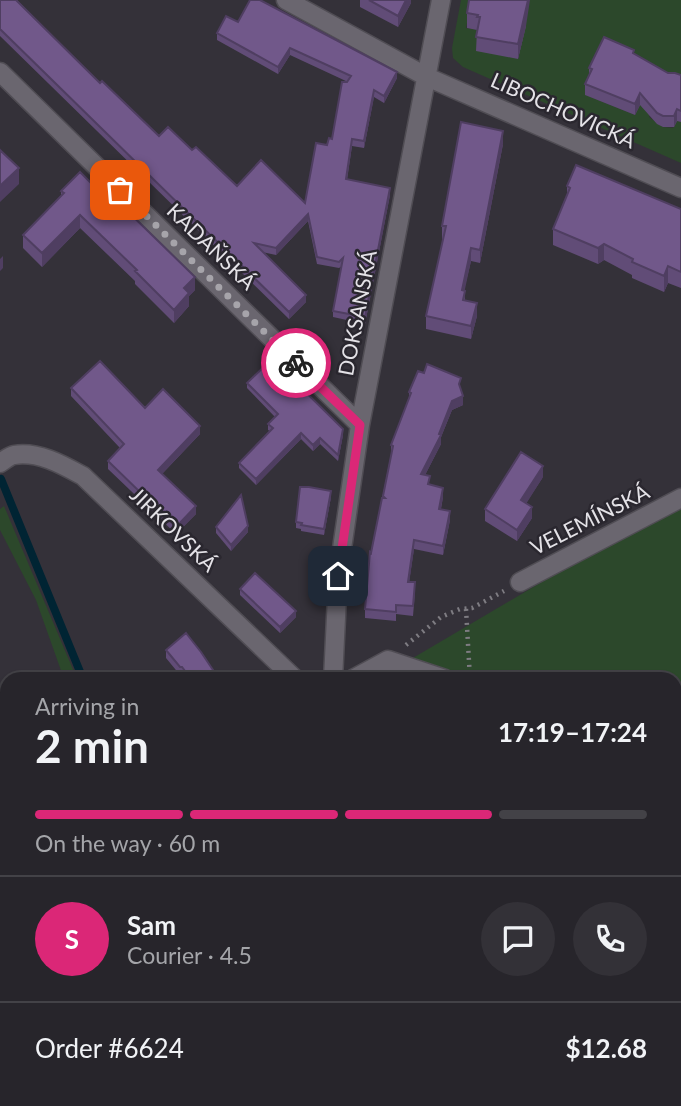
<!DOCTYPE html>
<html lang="en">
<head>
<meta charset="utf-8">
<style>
	body { margin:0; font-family:Lato,sans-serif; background:#333137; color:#f1f3f6; height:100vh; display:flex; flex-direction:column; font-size:26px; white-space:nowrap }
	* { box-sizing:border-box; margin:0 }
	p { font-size:23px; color:#a4a5a9 }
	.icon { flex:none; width:38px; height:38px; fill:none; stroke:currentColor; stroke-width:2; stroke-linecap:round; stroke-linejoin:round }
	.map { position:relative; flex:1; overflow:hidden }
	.panel { position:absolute; left:0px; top:672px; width:682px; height:434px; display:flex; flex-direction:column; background:#27252b; border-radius:21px 21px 0 0; box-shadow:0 2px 5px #0004,0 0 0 2px #434247 }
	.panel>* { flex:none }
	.pin { position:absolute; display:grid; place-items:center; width:60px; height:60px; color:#fff; margin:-30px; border-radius:14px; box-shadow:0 4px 10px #0006 }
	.courier { position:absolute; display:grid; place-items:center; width:70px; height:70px; margin:-35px; border:5px solid #db2777; border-radius:50%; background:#fff; color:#222; box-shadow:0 2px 9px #0007 }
	.overview em { font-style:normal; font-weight:700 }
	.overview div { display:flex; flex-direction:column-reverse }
	.overview { display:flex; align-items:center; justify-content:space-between; height:119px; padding:0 35px }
	h1 { font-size:46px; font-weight:700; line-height:52px }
	.bar { display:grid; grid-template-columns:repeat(4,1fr); gap:10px 7px; align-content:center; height:84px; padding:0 35px }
	.bar i { height:9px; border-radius:5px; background:#434247 }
	.bar .active { background:#db2777 }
	.bar p { grid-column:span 4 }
	.line { display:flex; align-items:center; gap:18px; padding:0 35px; border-top:2px solid #434247 }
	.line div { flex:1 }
	.round { display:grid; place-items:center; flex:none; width:74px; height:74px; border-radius:37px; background:#333137 }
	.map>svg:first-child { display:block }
	.green { fill:#2c482b; fill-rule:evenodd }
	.water { fill:#002433 }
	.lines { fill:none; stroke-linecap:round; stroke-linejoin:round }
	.stream { stroke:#002433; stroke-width:8 }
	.minor-casing { stroke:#504d54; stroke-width:21 }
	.path { stroke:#7e7c82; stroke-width:4.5; stroke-dasharray:2 5; stroke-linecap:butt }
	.minor { stroke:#6a666f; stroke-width:18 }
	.wall { fill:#614c77 }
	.shaded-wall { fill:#4f3e61 }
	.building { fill:#71588a; stroke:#4f3e61; stroke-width:2 }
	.done { stroke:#a6a4aa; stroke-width:7; stroke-dasharray:0 12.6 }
	.route { stroke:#db2777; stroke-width:9 }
	.labels { text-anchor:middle; stroke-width:5; stroke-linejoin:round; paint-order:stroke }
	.street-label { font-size:21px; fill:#e4e2e7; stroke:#2a272f }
</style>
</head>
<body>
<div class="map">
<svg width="681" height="1106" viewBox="0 0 681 1106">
	<rect width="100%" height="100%" fill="#343139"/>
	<path class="green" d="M 461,0 L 471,0 L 483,4 L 467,23 L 466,28 L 478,30 L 518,59 L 529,0 L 681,0 L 681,87 L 665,83 L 649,117 L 663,127 L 673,128 L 677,121 L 681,122 L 681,163 L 463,67 L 453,58 L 452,48 ZM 648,86 L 635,115 L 586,95 Z
		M 681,500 L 681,1106 L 556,1106 L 562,1099 L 676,1099 L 676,679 L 379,678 Z
		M 4,506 L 77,679 L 64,679 L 36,600 L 0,530 L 0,509 Z"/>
	<path class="water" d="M 7,833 L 7,998 L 0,1000 L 0,844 Z"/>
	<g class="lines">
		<path class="stream" d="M 1,479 L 83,679
			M 86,1106 L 92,1099"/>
		<g class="minor-casing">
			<path id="minor" d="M 286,0 L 427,77 L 681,188
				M 0,72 L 360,425
				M 0,463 C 5,460 9,456 14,455 C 39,451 63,465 83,476 L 295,679
				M 520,582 L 681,498
				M 333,679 L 338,576 L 360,425 L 441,0
				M 353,679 L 388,660 L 445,679
				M 0,1020 L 7,1018
				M 309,1099 L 313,1106
				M 259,1106 L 262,1099"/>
		</g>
		<path class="path" d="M 466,609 L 470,679
			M 406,645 L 441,617 L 460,609 L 472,608 L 504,591
			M 676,833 L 681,837"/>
		<use href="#minor" class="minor"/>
	</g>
	<path class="wall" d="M 0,0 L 17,0 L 100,83 L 159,136 L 192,150 L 237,186 L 305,203 L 327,145 L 332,139 L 348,82 L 290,55 L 278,74 L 217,40 L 217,33 L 238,22 L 397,78 L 384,103 L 374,97 L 364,148 L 352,146 L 347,180 L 390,195 L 365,324 L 333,317 L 333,311 L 342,266 L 339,268 L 317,264 L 308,221 L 276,255 L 262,252 L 306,302 L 289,319 L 0,36 Z
		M 360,0 L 411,0 L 411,3 L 398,27 L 360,7 Z
		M 467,13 L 526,26 L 518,59 L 476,51 L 477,30 L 467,28 Z
		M 634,54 L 668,73 L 681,75 L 681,122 L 677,121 L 674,127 L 663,127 L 657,124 L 640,105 L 635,115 L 585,95 L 585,84 L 589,75 L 589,68 Z
		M 503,144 L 480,263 L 471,261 L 464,290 L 465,300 L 477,316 L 471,339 L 426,329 L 426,316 L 443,239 L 442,239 L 442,226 Z
		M 567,186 L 681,209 L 681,288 L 668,283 L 664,292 L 632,278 L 632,275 L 604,260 L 598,264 L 553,245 L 553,229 L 567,197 Z
		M 61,191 L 195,290 L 189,296 L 189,306 L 174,323 L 135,284 L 135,281 L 80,228 L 42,267 L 23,248 L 23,235 L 61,196 Z
		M 247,383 L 343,435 L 338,461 L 320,444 L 313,451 L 301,439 L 256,485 L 239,468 L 239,463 L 270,431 L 268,430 L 268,424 L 275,417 L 247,388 Z
		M 461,387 L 460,389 L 463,405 L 452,410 L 441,437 L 441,444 L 425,475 L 430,485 L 443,497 L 441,509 L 450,520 L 443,555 L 414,549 L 409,582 L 415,592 L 413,616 L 396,614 L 396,621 L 365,618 L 365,609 L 371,553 L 391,454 L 391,445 L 409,399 L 409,392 Z
		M 71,388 L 145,408 L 200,434 L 162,474 L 196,514 L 176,534 L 108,469 L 108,461 L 120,448 L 71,396 Z
		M 543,477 L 526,503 L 532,518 L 517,541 L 485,521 L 485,509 Z
		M 331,497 L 324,535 L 301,531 L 301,529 L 296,528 L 296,522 Z
		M 216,527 L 248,532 L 231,551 L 216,533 Z
		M 240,589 L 296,617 L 280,633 L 240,595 Z
		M 166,650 L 219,679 L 185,679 L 182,674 L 180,675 L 166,658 Z
		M 15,1099 L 67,1099 L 67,1105 L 45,1106 L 44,1104 L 39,1106 L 18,1106 Z
		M 326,1099 L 380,1099 L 386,1103 L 389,1099 L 431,1099 L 426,1106 L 332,1106 L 326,1101 Z"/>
	<path class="shaded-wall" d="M 406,0 L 411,0 L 411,3 L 398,27 L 398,16 Z
		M 528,0 L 530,0 L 526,26 L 518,59 L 518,44 Z
		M 290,48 L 290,55 L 278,74 L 278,67 Z
		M 397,72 L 397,78 L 384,103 L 384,96 Z
		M 374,90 L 374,97 L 364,148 L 364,141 Z
		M 640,93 L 640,105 L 635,115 L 635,104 Z
		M 677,109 L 677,121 L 674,127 L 674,116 Z
		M 503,131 L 503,144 L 480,263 L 480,250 Z
		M 19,168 L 19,184 L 0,202 L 0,186 Z
		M 390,188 L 390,195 L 365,324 L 365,317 Z
		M 308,214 L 308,221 L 276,255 L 276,248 Z
		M 80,215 L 80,228 L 42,267 L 42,253 Z
		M 604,244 L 604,260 L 598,264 L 598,248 Z
		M 471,248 L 471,261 L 462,303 L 462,290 Z
		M 3,256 L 3,268 L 0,271 L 0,259 Z
		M 668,266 L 668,283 L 664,292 L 664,276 Z
		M 195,277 L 195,290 L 189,296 L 189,306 L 174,323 L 174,310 L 184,288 Z
		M 306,295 L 306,302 L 289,319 L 289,312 Z
		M 477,303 L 477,316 L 471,339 L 471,326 Z
		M 463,396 L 463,405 L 452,410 L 441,437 L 441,444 L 421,483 L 421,474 L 452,401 Z
		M 200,426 L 200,434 L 158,478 L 158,470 Z
		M 343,429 L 343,435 L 338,461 L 338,455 Z
		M 301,433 L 301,439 L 256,485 L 256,479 Z
		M 320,438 L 320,444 L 313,451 L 313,445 Z
		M 543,466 L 543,477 L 521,512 L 521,500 Z
		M 443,488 L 443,497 L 439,518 L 439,509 Z
		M 331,491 L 331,497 L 324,535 L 324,529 Z
		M 196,506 L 196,514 L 176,534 L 176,527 Z
		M 532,507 L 532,518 L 517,541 L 517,530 Z
		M 450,511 L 450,520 L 443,555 L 443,546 Z
		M 248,526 L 248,532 L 231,551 L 231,545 Z
		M 414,540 L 414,549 L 408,591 L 408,582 Z
		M 296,611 L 296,617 L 280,633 L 280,627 Z
		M 7,1070 L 7,1081 L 0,1084 L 0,1073 Z
		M 28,1099 L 44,1099 L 44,1104 L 39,1106 L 21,1106 L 21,1102 Z
		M 55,1099 L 67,1099 L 67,1105 L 48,1106 L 48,1102 Z
		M 426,1099 L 431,1099 L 426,1106 L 421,1106 Z"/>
	<path class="building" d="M 0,0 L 16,0 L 100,83 L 102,81 L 159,136 L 168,127 L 192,150 L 196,147 L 237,186 L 261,160 L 305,203 L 316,143 L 327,145 L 329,138 L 332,139 L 342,82 L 347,82 L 351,76 L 290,48 L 278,67 L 217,33 L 226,16 L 238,22 L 250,0 L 260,0 L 397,72 L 384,96 L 374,90 L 364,141 L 352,139 L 346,179 L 390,188 L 365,317 L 333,311 L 343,258 L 339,262 L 317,257 L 308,214 L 276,248 L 254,243 L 306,295 L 289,312 L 0,29 Z
		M 369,0 L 406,0 L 398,16 Z
		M 469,0 L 528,0 L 518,44 L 476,37 L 480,17 L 477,17 L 478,15 L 467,13 Z
		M 604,37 L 634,50 L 633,53 L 668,73 L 675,73 L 681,75 L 681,111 L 677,109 L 674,116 L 663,116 L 657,113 L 640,93 L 635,104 L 585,84 L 592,69 L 589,68 Z
		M 461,122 L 503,131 L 480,250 L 471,248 L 462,290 L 465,291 L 463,300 L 477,303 L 471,326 L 426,316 L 446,226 L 442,226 Z
		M 0,150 L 19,168 L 0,186 Z
		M 576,165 L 681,209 L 681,272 L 668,266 L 664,276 L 632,262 L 633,259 L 604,244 L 598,248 L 553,229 L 570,188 L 567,186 Z
		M 80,172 L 113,205 L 117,201 L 195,277 L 184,288 L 189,293 L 174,310 L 135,271 L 137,270 L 80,215 L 42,253 L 23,235 L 64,193 L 61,191 Z
		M 272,359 L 343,429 L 338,455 L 320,438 L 313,445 L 301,433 L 256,479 L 239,463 L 273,428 L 268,424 L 278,414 L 247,383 Z
		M 100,361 L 145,408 L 163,389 L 200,426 L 158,470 L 196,506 L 176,527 L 108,461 L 124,444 L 71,388 Z
		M 427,364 L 461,378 L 459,384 L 463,396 L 452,401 L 439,434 L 441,435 L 421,474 L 430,476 L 428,484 L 443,488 L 439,509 L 450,511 L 443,546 L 414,540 L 408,582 L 415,582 L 413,606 L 396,605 L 396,612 L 365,609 L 370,552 L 371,553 L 382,498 L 385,498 L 383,496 L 393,446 L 391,445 L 411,393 L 409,392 L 418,371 L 424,373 Z
		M 521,452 L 543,466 L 521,500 L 532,507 L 517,530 L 485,509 Z
		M 300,487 L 309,487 L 331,491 L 324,529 L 301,525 L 302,523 L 296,522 Z
		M 241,495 L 248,526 L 231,545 L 216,527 Z
		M 255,573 L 296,611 L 280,627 L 240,589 Z
		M 186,633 L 201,652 L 219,679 L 191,679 L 182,667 L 180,667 L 166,650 Z
		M 7,1034 L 7,1070 L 0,1073 L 0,1042 L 4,1040 L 2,1036 Z
		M 225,1099 L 246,1099 L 247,1100 L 244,1106 L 221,1106 Z
		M 332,1099 L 380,1099 L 386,1103 L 389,1099 L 426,1099 L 421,1106 L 341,1106 Z"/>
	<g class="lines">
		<path class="done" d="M 120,190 L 296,363"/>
		<path class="route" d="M 296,363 L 360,425 L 338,576"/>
	</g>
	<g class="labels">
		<g class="street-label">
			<text transform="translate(563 111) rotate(24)" y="7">LIBOCHOVICKÁ</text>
			<text transform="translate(211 247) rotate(44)" y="7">KADAŇSKÁ</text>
			<text transform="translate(358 313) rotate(-79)" y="7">DOKSANSKÁ</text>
			<text transform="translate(590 520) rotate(-27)" y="7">VELEMÍNSKÁ</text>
			<text transform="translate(173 530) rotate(44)" y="7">JIRKOVSKÁ</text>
		</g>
	</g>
</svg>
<div class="pin" style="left:120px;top:190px;background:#ea580c"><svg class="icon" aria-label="bag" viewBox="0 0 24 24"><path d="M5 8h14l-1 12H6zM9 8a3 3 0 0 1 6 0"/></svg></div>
<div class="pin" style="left:338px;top:576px;background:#1f2937"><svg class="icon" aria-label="home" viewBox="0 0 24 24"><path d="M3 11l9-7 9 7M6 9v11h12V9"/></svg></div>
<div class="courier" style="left:296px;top:363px"><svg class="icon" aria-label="bike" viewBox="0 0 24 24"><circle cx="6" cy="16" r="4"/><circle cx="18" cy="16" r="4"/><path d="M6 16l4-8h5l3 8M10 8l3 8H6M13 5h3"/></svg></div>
<section class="panel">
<div class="overview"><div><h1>2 min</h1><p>Arriving in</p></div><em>17:19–17:24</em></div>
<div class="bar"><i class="active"></i><i class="active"></i><i class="active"></i><i></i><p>On the way · 60 m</p></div>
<div class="line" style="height:126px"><b class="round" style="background:#db2777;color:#fff">S</b><div><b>Sam</b><p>Courier · 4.5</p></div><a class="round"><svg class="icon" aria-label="chat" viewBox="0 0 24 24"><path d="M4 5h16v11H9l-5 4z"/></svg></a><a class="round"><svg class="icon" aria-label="phone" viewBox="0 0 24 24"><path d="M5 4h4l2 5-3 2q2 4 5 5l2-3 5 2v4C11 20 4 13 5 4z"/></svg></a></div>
<div class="line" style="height:91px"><div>Order #6624</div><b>$12.68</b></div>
</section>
</div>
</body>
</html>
